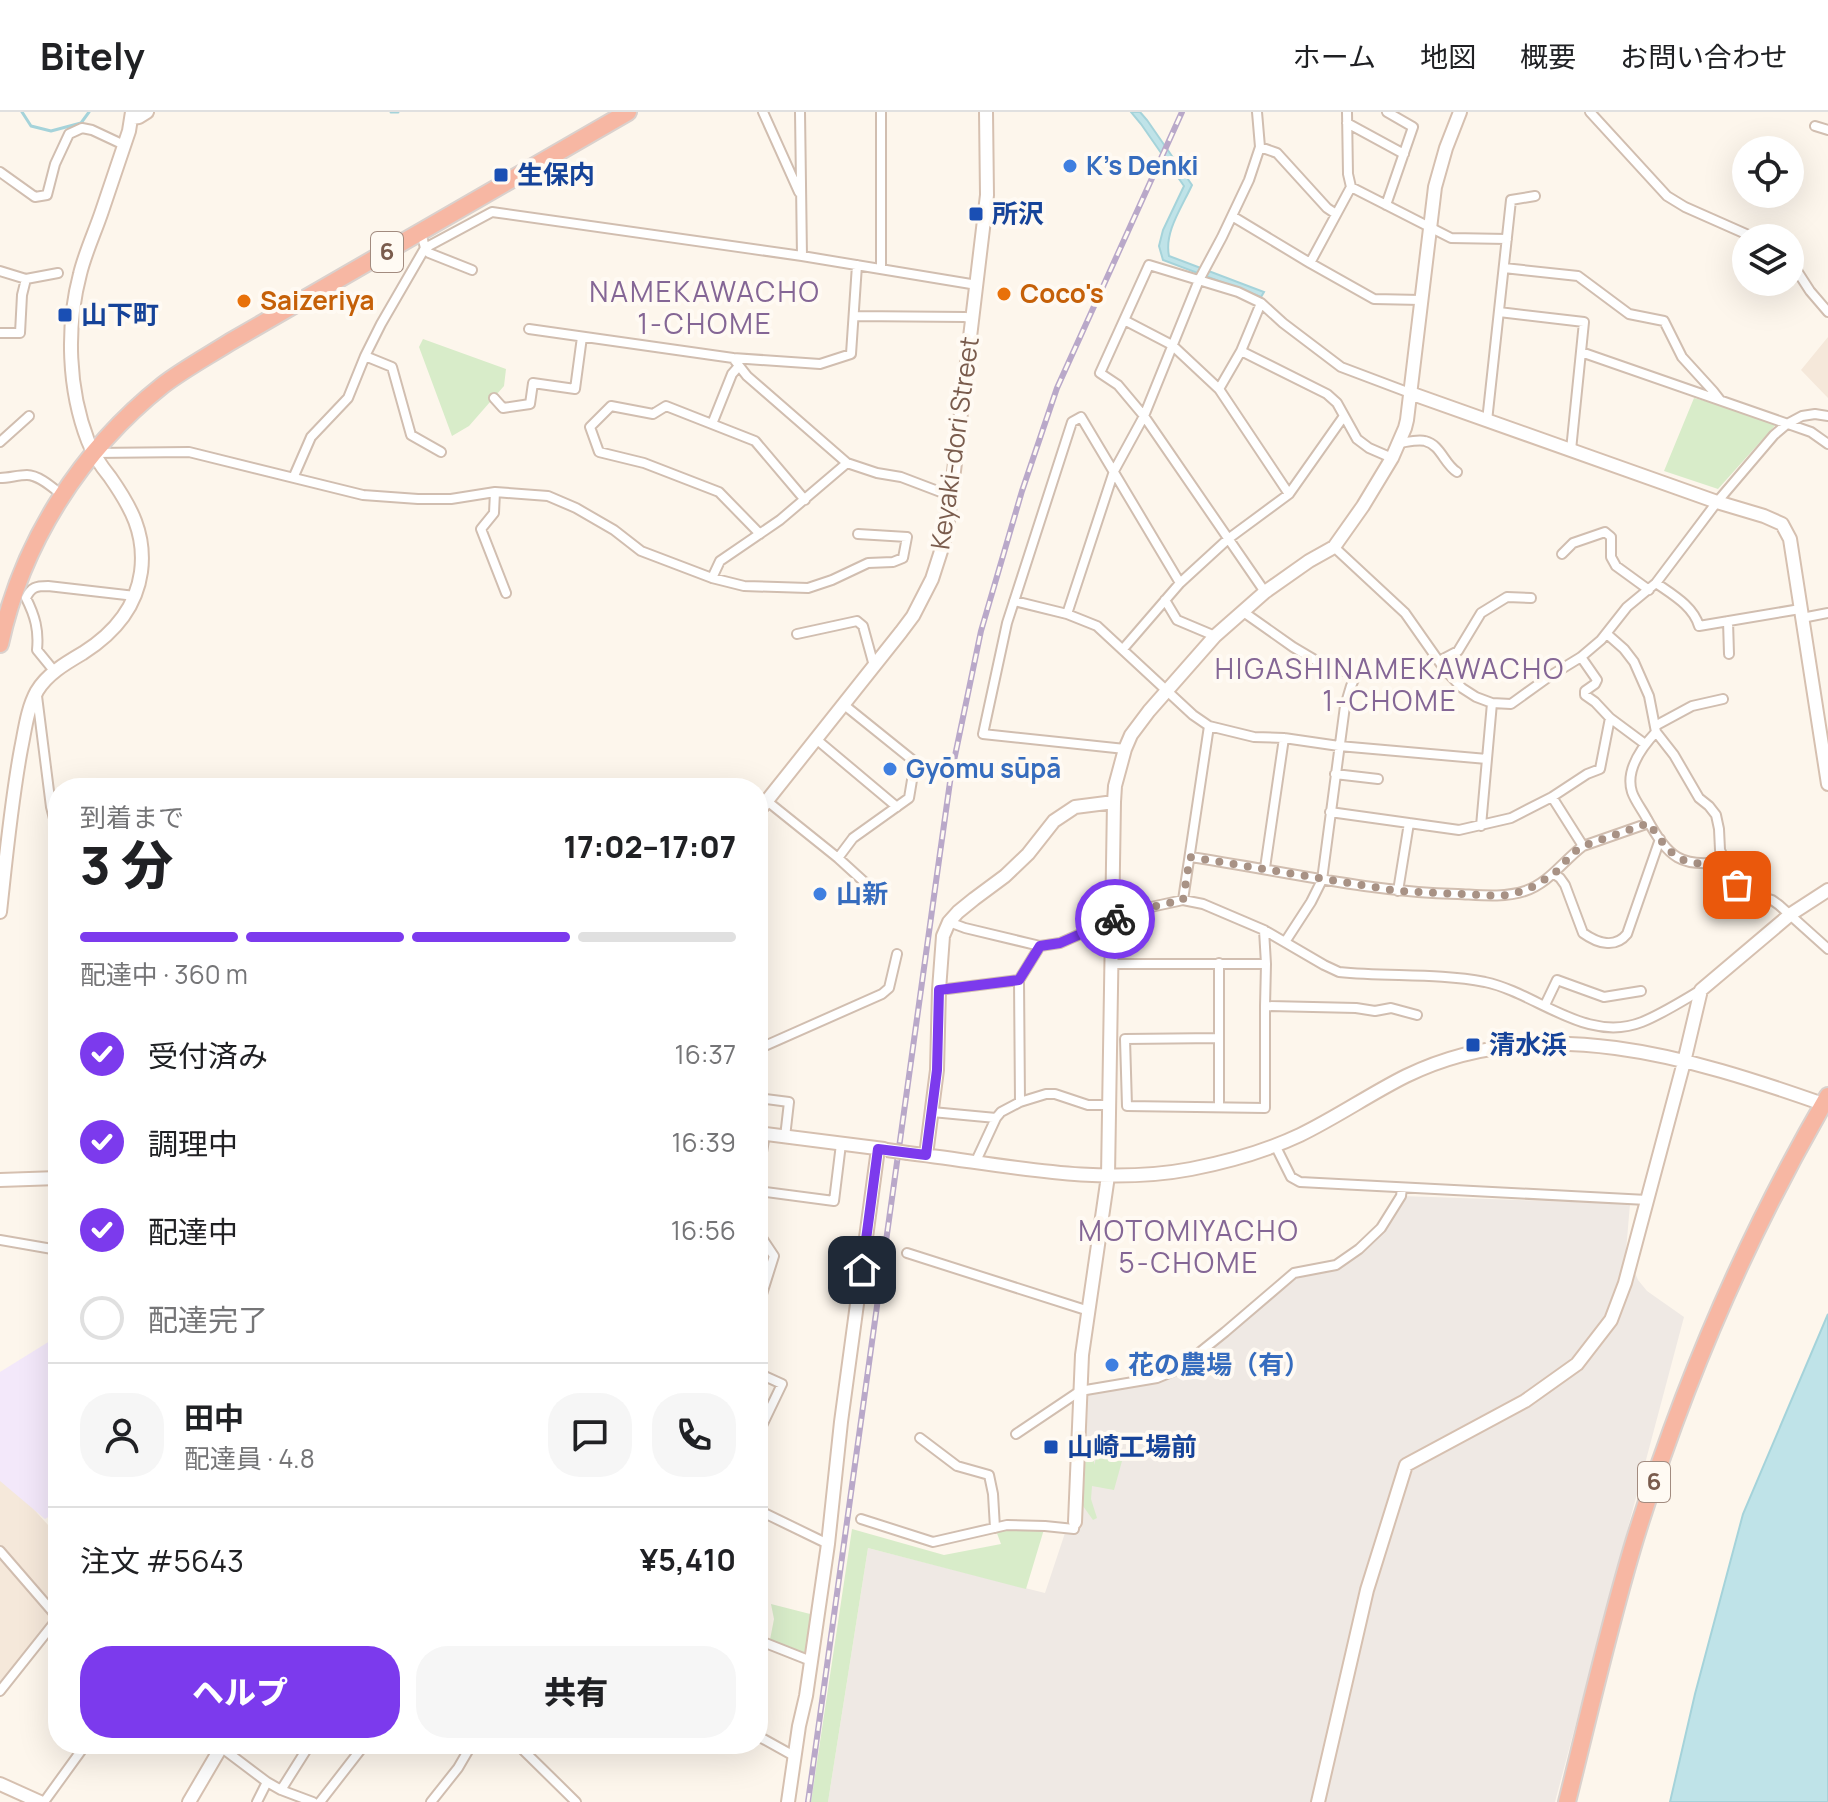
<!DOCTYPE html>
<html lang="ja">
<head>
<meta charset="utf-8">
<style>
	body { margin:0; font-family:Manrope,"Noto Sans JP",sans-serif; background:#f6f6f6; color:#202124; height:100vh; display:flex; flex-direction:column; font-size:30px; white-space:nowrap }
	* { box-sizing:border-box; margin:0 }
	p { font-size:26px; color:#757577 }
	.icon { flex:none; width:44px; height:44px; fill:none; stroke:currentColor; stroke-width:2; stroke-linecap:round; stroke-linejoin:round }
	.map { position:relative; flex:1; overflow:hidden }
	.drawer { position:absolute; left:48px; top:666px; width:720px; height:976px; display:flex; flex-direction:column; background:#fff; border-radius:32px; box-shadow:0 8px 32px #0002 }
	.drawer>* { flex:none }
	.tools { position:absolute; left:1732px; top:24px; display:grid; gap:16px }
	.tools a { display:grid; place-items:center; width:72px; height:72px; border-radius:50%; background:#fff; box-shadow:0 8px 32px #0002; font-size:40px }
	.pin { position:absolute; display:grid; place-items:center; width:68px; height:68px; color:#fff; margin:-34px; border-radius:16px; box-shadow:0 4px 12px #0006 }
	.courier { position:absolute; display:grid; place-items:center; width:80px; height:80px; margin:-40px; border:6px solid #7c3aed; border-radius:50%; background:#fff; color:#222; box-shadow:0 2px 10px #0007 }
	.overview em { font-style:normal; font-weight:800 }
	.overview div { display:flex; flex-direction:column-reverse }
	.overview { display:flex; align-items:center; justify-content:space-between; height:136px; padding:0 32px }
	h1 { font-size:52px; font-weight:800; line-height:60px }
	.bar { display:grid; grid-template-columns:repeat(4,1fr); gap:12px 8px; align-content:center; height:96px; padding:0 32px }
	.bar i { height:10px; border-radius:6px; background:#e0e0e0 }
	.bar .on { background:#7c3aed }
	.bar p { grid-column:span 4 }
	.line { display:flex; align-items:center; gap:20px; padding:0 32px; border-top:2px solid #e0e0e0 }
	.line div { flex:1 }
	.round { display:grid; place-items:center; flex:none; width:84px; height:84px; border-radius:32px; background:#f6f6f6 }
	ol { padding:0 32px; list-style:none }
	li { display:flex; align-items:center; gap:24px; height:88px }
	li p { margin-inline-start:auto }
	li .icon { padding:8px; border-radius:50%; background:#7c3aed; color:#fff; stroke-width:4 }
	li:last-child { color:#757577 }
	li i { width:44px; height:44px; border:4px solid #e0e0e0; border-radius:50% }
	.primary-button { display:flex; gap:16px; margin-top:auto; padding:16px 32px }
	.primary-button a { flex:1; height:92px; border-radius:32px; background:#7c3aed; color:#fff; font-size:32px; font-weight:800; line-height:92px; text-align:center }
	.primary-button a+a { background:#f6f6f6; color:#202124 }
	header { display:flex; align-items:center; gap:48px; box-sizing:border-box; height:112px; padding:0 40px; background:#fff; border-bottom:2px solid #e0e0e0 }
	header strong { font-size:38px }
	nav { display:flex; gap:44px; margin-inline-start:auto; font-size:28px }
	.map>svg:first-child { display:block }
	.residential { fill:#f5e8da }
	.industrial { fill:#efe9e4 }
	.education { fill:#f3e8fa }
	.green { fill:#d8ecc9 }
	.water { fill:#bfe3e8; stroke:#a5d3da; stroke-width:2 }
	.lines { fill:none; stroke-linecap:round; stroke-linejoin:round }
	.stream { stroke:#a5d3da; stroke-width:3 }
	.street-casing { stroke:#d1beb0; stroke-width:12 }
	.secondary-casing { stroke:#d6c0b0; stroke-width:16 }
	.highway-casing { stroke:#dad1cd; stroke-width:20 }
	.street { stroke:#fff; stroke-width:8 }
	.secondary { stroke:#fff; stroke-width:12 }
	.highway { stroke:#f7b7a3; stroke-width:16 }
	.rail-casing { stroke:#b9a8c9; stroke-width:6 }
	.rail { stroke:#fffaf3; stroke-width:3; stroke-dasharray:9; stroke-linecap:butt }
	.secondary-bridge-casing { stroke:#d6c0b0; stroke-width:16; stroke-linecap:butt }
	.secondary-bridge { stroke:#fff; stroke-width:12 }
	.done { stroke:#a89285; stroke-width:8; stroke-dasharray:0 14.4 }
	.route { stroke:#7c3aed; stroke-width:10 }
	.shop-dot { fill:#3f7fe0; stroke:#fffaf3; stroke-width:3 }
	.transit-dot { fill:#1a4fb4; stroke:#fffaf3; stroke-width:3 }
	.food-dot { fill:#e8710a; stroke:#fffaf3; stroke-width:3 }
	.labels { text-anchor:middle; stroke-width:8; stroke-linejoin:round; paint-order:stroke }
	.shield { fill:#fffaf3; stroke:#a28b7f; stroke-width:2 }
	.shield-label { font-size:24px; font-weight:bold; fill:#7a5c4d }
	.shop-label { font-size:26px; font-weight:bold; fill:#366cbe; stroke:#fffaf3; text-anchor:start }
	.transit-label { font-size:26px; font-weight:bold; fill:#164399; stroke:#fffaf3; text-anchor:start }
	.food-label { font-size:26px; font-weight:bold; fill:#c56008; stroke:#fffaf3; text-anchor:start }
	.street-label { font-size:26px; fill:#7a5c4d; stroke:#fffaf3 }
	.neighbourhood-label { font-size:28px; letter-spacing:2px; fill:#846695; stroke:#fffaf3 }
</style>
</head>
<body>
<header>
<strong>Bitely</strong>
<nav><a>ホーム</a><a>地図</a><a>概要</a><a>お問い合わせ</a></nav>
</header>
<div class="map">
<svg width="1828" height="1690" viewBox="0 0 1828 1690">
	<rect width="100%" height="100%" fill="#fdf6ec"/>
	<path class="residential" d="M 1828,225 L 1828,286 L 1801,258 Z
		M 0,1360 L 58,1424 L 58,1502 L 0,1572 Z"/>
	<path class="industrial" d="M 1401,1084 L 1630,1092 L 1626,1139 L 1638,1168 L 1647,1179 L 1684,1205 L 1555,1690 L 828,1690 L 868,1436 L 1045,1481 L 1072,1400 L 1074,1356 L 1084,1351 L 1087,1280 L 1179,1256 L 1294,1161 L 1336,1152 L 1381,1116 Z"/>
	<path class="education" d="M 58,1224 L 58,1399 L 45,1407 L 0,1369 L 0,1260 Z"/>
	<path class="green" d="M 423,227 L 506,257 L 504,274 L 469,314 L 452,324 L 419,235 Z
		M 1694,286 L 1779,309 L 1718,377 L 1664,359 Z
		M 1090,1329 L 1094,1340 L 1094,1353 L 1097,1343 L 1122,1349 L 1114,1378 L 1092,1374 L 1091,1387 L 1097,1406 L 1093,1408 L 1083,1394 L 1086,1335 Z
		M 1045,1414 L 1026,1477 L 868,1436 L 828,1690 L 811,1690 L 852,1417 L 944,1443 L 1001,1432 L 995,1416 Z
		M 771,1492 L 818,1504 L 811,1549 L 769,1533 L 774,1507 Z"/>
	<path class="water" d="M 1131,0 L 1140,0 L 1147,8 L 1192,73 C 1182,95 1164,120 1169,144 L 1264,180 L 1261,185 L 1163,148 L 1159,134 L 1163,118 L 1184,74 L 1141,12 Z
		M 1828,1202 L 1828,1690 L 1670,1690 L 1695,1582 L 1743,1402 Z"/>
	<g class="lines">
		<path class="stream" d="M 22,0 L 31,14 L 51,19 L 81,11 L 89,0
			M 391,0 L 398,0"/>
		<g class="street-casing">
			<path id="street" d="M 763,0 L 799,80
				M 800,0 L 802,144
				M 881,0 L 881,157
				M 1347,0 L 1348,62 L 1351,75
				M 1590,0 L 1667,84 L 1685,95 L 1755,126
				M 1347,11 L 1404,42
				M 1815,14 L 1828,18
				M 1260,35 L 1277,41 L 1327,96 L 1336,102
				M 0,60 L 35,85 L 47,83 L 55,52 L 69,22 L 82,16 L 92,18 L 124,33
				M 1386,93 L 1413,15 L 1387,0
				M 1232,104 L 1310,151
				M 1790,148 L 1810,179 L 1828,200
				M 1504,156 L 1578,164 L 1629,202 L 1664,209 L 1682,245 L 1713,279 L 1720,288
				M 472,158 L 429,141 L 425,136 L 492,100 L 802,144 L 977,173
				M 0,159 L 26,167
				M 1421,188 L 1374,187 L 1310,151 L 1351,75 L 1451,126 L 1507,127
				M 1499,200 L 1584,210 L 1571,338
				M 854,204 L 965,205 L 973,207
				M 1124,208 L 1172,233 L 1219,277 L 1289,382
				M 529,217 L 733,246 L 747,264 L 847,351 L 877,361 L 901,365 L 951,384
				M 0,221 L 20,221 L 22,183 L 26,167 L 58,161
				M 1241,239 L 1327,282 L 1337,291 L 1357,327 L 1369,336 L 1392,346
				M 1581,240 L 1811,320 L 1828,332
				M 365,244 L 392,255 L 411,323 L 441,340
				M 733,246 L 820,252 L 851,242 L 857,153
				M 1219,277 L 1241,239 L 1261,191
				M 494,286 L 503,296 L 530,292 L 533,271 L 575,277 L 582,225
				M 1487,309 L 1511,88 L 1535,84
				M 712,312 L 732,262 L 739,254
				M 0,330 L 29,304
				M 1399,331 C 1407,330 1418,327 1425,329 C 1441,333 1444,352 1457,360
				M 94,341 L 189,340 L 363,383 L 418,387 L 451,387 L 495,380 L 548,384 L 576,396 L 614,418 L 641,439 L 712,466 L 744,474 L 808,476 L 832,468 L 868,451 L 893,450 L 903,446 L 907,425 L 858,422
				M 294,364 L 311,325 L 348,286 L 365,244 L 381,212 L 425,136 L 421,120
				M 0,366 C 9,366 18,363 27,363 C 39,363 53,376 62,383
				M 495,380 L 494,401 L 481,417 L 506,481
				M 760,422 L 719,380 L 644,351 L 599,340 L 590,315 L 611,294 L 653,302 L 666,294 L 755,329 L 805,388
				M 1334,435 L 1405,501 L 1445,558 L 1462,576 L 1476,585 L 1492,591 L 1511,592 L 1550,564 L 1581,545 L 1601,528 L 1627,495 L 1656,471 L 1717,390 L 1774,323 L 1787,312 L 1802,304 L 1815,302 L 1828,304
				M 1562,442 L 1573,431 L 1605,420 L 1611,425 L 1611,445 L 1616,454 L 1649,478
				M 712,466 L 720,449 L 780,408 L 847,351
				M 1656,471 C 1673,483 1693,494 1699,514 L 1800,497
				M 1265,480 L 1144,304 L 1118,273 L 1100,261 L 1149,153 L 1238,180 L 1261,191 L 1283,211 L 1341,255 L 1410,281
				M 1165,488 L 1177,508 L 1215,524
				M 1014,489 L 1067,502 L 1097,514 L 1193,603 L 1209,614 L 1254,625 L 1284,626 L 1339,634 L 1487,647
				M 1242,499 L 1293,535 L 1320,551 L 1356,563 L 1351,574 L 1345,594 L 1322,768 L 1311,790 L 1285,830
				M 1067,502 L 1114,359 L 1144,304 L 1199,168 L 1222,125 L 1249,68 L 1260,35 L 1257,0
				M 1802,506 L 1828,501
				M 1728,509 L 1729,542
				M 797,522 L 857,509 L 863,514 L 874,554
				M 1607,522 L 1624,537 L 1634,550 L 1649,584 L 1656,620 L 1674,643 L 1699,686 L 1709,694 L 1716,703 L 1719,717 L 1720,738 L 1737,773 L 1746,780 L 1772,788 L 1779,793 L 1828,837
				M 1123,537 L 1180,471 L 1228,427 L 1289,382 L 1344,304
				M 1581,545 L 1597,568 L 1595,572 L 1585,579 L 1585,583 L 1595,590 L 1610,606 L 1645,632
				M 1439,549 L 1458,539 L 1481,501 L 1507,485 L 1531,486
				M 55,560 L 37,538 C 39,518 35,504 26,486 C 31,475 36,474 48,474 L 135,484
				M 37,584 L 51,695 L 58,722
				M 1655,614 L 1692,594 L 1723,587
				M 1656,620 C 1642,635 1625,658 1632,680 C 1635,689 1643,699 1647,707 C 1668,745 1681,757 1726,749
				M 816,627 L 897,695
				M 1125,637 L 983,622 L 1007,511 L 1072,310 L 1081,305 L 1180,471
				M 1335,662 L 1378,667
				M 1552,685 L 1583,734
				M 767,689 L 838,746 L 872,777
				M 1330,700 L 1459,718 L 1511,706 L 1552,685 L 1587,662 L 1600,657 L 1610,606
				M 1481,714 L 1492,591
				M 1190,745 C 1279,758 1367,780 1458,782 C 1480,783 1503,786 1525,779 C 1549,771 1563,749 1583,734 L 1649,711
				M 838,746 L 853,726 L 909,686 L 915,650 L 843,592
				M 1265,756 L 1284,626
				M 1554,762 L 1560,766 L 1565,773 L 1583,821 C 1597,831 1615,837 1627,822 L 1660,727
				M 1398,779 L 1409,711
				M 1183,788 L 1209,614
				M 949,810 L 965,816 L 1040,834 L 1060,831 L 1112,808 L 1151,795 L 1183,788 L 1203,792 L 1264,818 L 1324,853 L 1339,860 C 1388,865 1437,861 1485,870 C 1537,881 1586,932 1642,910 C 1662,902 1682,889 1701,878
				M 1264,818 L 1266,852 L 1265,894 L 1356,896 L 1375,899 L 1391,896 L 1417,903
				M 1112,852 L 1266,852
				M 1019,868 L 1020,990
				M 939,878 L 1019,868 L 1040,834
				M 1545,893 L 1557,868 L 1604,885 L 1641,879
				M 1219,926 L 1125,927 L 1127,994 L 1265,996 L 1265,894
				M 758,937 L 882,882 L 889,876 L 897,842
				M 57,956 L 58,956
				M 758,986 L 789,990 L 785,1025
				M 1219,994 L 1219,851
				M 932,1000 L 996,1006
				M 1275,1033 L 1291,1065 L 1300,1070 L 1647,1088
				M 976,1049 L 996,1006 L 1001,1000 L 1020,990 L 1046,982 L 1055,982 L 1088,993 L 1110,993
				M 758,1064 L 765,1022
				M 758,1079 L 834,1089 L 841,1032
				M 758,1120 L 774,1144 L 758,1195
				M 0,1128 L 58,1138
				M 907,1141 L 1089,1199
				M 758,1261 L 782,1272 L 758,1322
				M 1016,1322 L 1080,1279 L 1157,1266 L 1179,1257 L 1225,1220 L 1294,1161 L 1336,1153 L 1359,1137 L 1381,1116 L 1401,1084 L 1402,1076
				M 920,1326 L 957,1354 L 989,1363 L 993,1382 L 995,1416
				M 758,1398 L 828,1432
				M 861,1407 L 933,1430 L 1007,1413 L 1045,1414 L 1074,1417 L 1075,1410
				M 0,1439 L 58,1506
				M 758,1528 L 811,1549
				M 0,1579 L 58,1506
				M 758,1624 L 794,1644
				M 517,1632 L 576,1690
				M 218,1633 L 267,1670 L 281,1678 L 313,1690
				M 281,1678 L 310,1632
				M 44,1690 L 86,1632
				M 257,1690 L 267,1670
				M 320,1690 L 365,1632
				M 431,1690 L 458,1656 L 472,1632"/>
		</g>
		<g class="secondary-casing">
			<path id="secondary" d="M 131,6 L 139,5 L 147,0
				M 1410,281 L 1717,390 L 1764,404 L 1782,412 L 1790,427 L 1828,672
				M 758,700 L 901,520 L 913,504 L 932,467 L 941,439 L 947,416 L 951,384 L 987,83 L 986,0
				M 0,800 C 6,745 11,691 21,637 C 25,618 27,597 37,579 C 47,562 66,551 83,541 C 113,522 136,496 141,460 C 146,422 131,395 110,365 C 101,354 93,342 88,329 C 68,277 66,215 80,162 C 85,141 95,120 102,99 C 111,72 120,45 129,19 L 132,0
				M 758,1021 L 884,1037
				M 908,1041 C 1002,1052 1096,1075 1191,1057 C 1227,1050 1266,1039 1300,1023 C 1337,1005 1370,982 1406,964 C 1540,898 1692,946 1823,992
				M 926,1043 L 937,958 L 939,878 L 943,824 L 949,810 L 958,800 L 974,787 L 1005,764 L 1028,742 L 1054,709 L 1075,695 L 1114,690
				M 0,1068 L 58,1066
				M 1075,1410 L 1082,1243 L 1108,1064 L 1114,690 L 1115,674 L 1125,637 L 1131,623 L 1149,599 L 1215,524 L 1265,480 L 1309,449 L 1334,435 L 1363,394 L 1392,346 L 1405,316 L 1407,308 L 1435,75 L 1446,36 L 1460,0
				M 0,1672 L 40,1690
				M 189,1690 L 223,1632
				M 788,1690 L 799,1614 L 806,1584 L 828,1432 L 841,1310 L 878,1037
				M 1318,1690 L 1367,1478 L 1406,1353 L 1525,1289 L 1577,1252 L 1611,1208 L 1625,1171 L 1684,950 L 1701,878 L 1791,802 L 1828,778"/>
		</g>
		<g class="highway-casing">
			<path id="highway" d="M 0,532 C 22,430 81,338 163,273 C 184,257 208,244 230,230 L 628,0
				M 1567,1690 C 1589,1602 1609,1513 1635,1427 C 1683,1272 1747,1123 1828,984"/>
		</g>
		<use href="#street" class="street"/>
		<use href="#secondary" class="secondary"/>
		<use href="#highway" class="highway"/>
		<g class="rail-casing">
			<path id="rail" d="M 808,1690 L 940,741 L 951,663 L 981,519 L 1022,379 L 1057,276 L 1182,0"/>
		</g>
		<use href="#rail" class="rail"/>
		<g class="secondary-bridge-casing">
			<path id="secondary-bridge" d="M 887,1038 L 908,1041"/>
		</g>
		<use href="#secondary-bridge" class="secondary-bridge"/>
	</g>
	<g class="lines">
		<path class="done" d="M 1115,807 L 1151,795 L 1183,788 L 1190,745 L 1398,779 L 1501,784 L 1527,778 L 1554,762 L 1574,740 L 1583,734 L 1649,711 C 1672,746 1682,757 1726,749 L 1737,773"/>
		<path class="route" d="M 862,1158 L 878,1037 L 926,1043 L 937,958 L 939,878 L 1019,868 L 1040,834 L 1060,831 L 1115,807"/>
	</g>
	<g class="shop-dot">
		<circle cx="1070" cy="54" r="8"/>
		<circle cx="890" cy="657" r="8"/>
		<circle cx="820" cy="782" r="8"/>
		<circle cx="1112" cy="1253" r="8"/>
	</g>
	<g class="transit-dot">
		<rect x="493" y="55" width="16" height="16" rx="4"/>
		<rect x="968" y="94" width="16" height="16" rx="4"/>
		<rect x="57" y="195" width="16" height="16" rx="4"/>
		<rect x="1465" y="925" width="16" height="16" rx="4"/>
		<rect x="1043" y="1327" width="16" height="16" rx="4"/>
	</g>
	<g class="food-dot">
		<circle cx="1004" cy="182" r="8"/>
		<circle cx="244" cy="189" r="8"/>
	</g>
	<g class="labels">
		<g class="shield">
			<rect x="371" y="120" width="32" height="40" rx="6"/>
			<rect x="1638" y="1350" width="32" height="40" rx="6"/>
		</g>
		<g class="shield-label">
			<text x="387" y="148">6</text>
			<text x="1654" y="1378">6</text>
		</g>
		<g class="shop-label">
			<text x="1086" y="63">K's Denki</text>
			<text x="906" y="666">Gyōmu sūpā</text>
			<text x="836" y="791">山新</text>
			<text x="1128" y="1262">花の農場（有）</text>
		</g>
		<g class="transit-label">
			<text x="517" y="72">生保内</text>
			<text x="992" y="111">所沢</text>
			<text x="81" y="212">山下町</text>
			<text x="1489" y="942">清水浜</text>
			<text x="1067" y="1344">山崎工場前</text>
		</g>
		<g class="food-label">
			<text x="1020" y="191">Coco's</text>
			<text x="260" y="198">Saizeriya</text>
		</g>
		<g class="street-label">
			<text transform="translate(955 331) rotate(-82)" y="9">Keyaki-dori Street</text>
		</g>
		<g class="neighbourhood-label">
			<text x="705" y="190">NAMEKAWACHO<tspan x="705" dy="32">1-CHOME</tspan></text>
			<text x="1390" y="567">HIGASHINAMEKAWACHO<tspan x="1390" dy="32">1-CHOME</tspan></text>
			<text x="1189" y="1129">MOTOMIYACHO<tspan x="1189" dy="32">5-CHOME</tspan></text>
		</g>
	</g>
</svg>
<div class="tools">
<a><svg class="icon" aria-label="locate" viewBox="0 0 24 24"><circle cx="12" cy="12" r="6"/><path d="M12 2v4M12 18v4M2 12h4M18 12h4"/></svg></a>
<a><svg class="icon" aria-label="layers" viewBox="0 0 24 24"><path d="M12 4l9 5-9 5-9-5zM3 14l9 5 9-5"/></svg></a>
</div>
<div class="pin" style="left:1737px;top:773px;background:#ea580c"><svg class="icon" aria-label="bag" viewBox="0 0 24 24"><path d="M5 8h14l-1 12H6zM9 8a3 3 0 0 1 6 0"/></svg></div>
<div class="pin" style="left:862px;top:1158px;background:#1f2937"><svg class="icon" aria-label="home" viewBox="0 0 24 24"><path d="M3 11l9-7 9 7M6 9v11h12V9"/></svg></div>
<div class="courier" style="left:1115px;top:807px"><svg class="icon" aria-label="bike" viewBox="0 0 24 24"><circle cx="6" cy="16" r="4"/><circle cx="18" cy="16" r="4"/><path d="M6 16l4-8h5l3 8M10 8l3 8H6M13 5h3"/></svg></div>
<section class="drawer">
<div class="overview"><div><h1>3 分</h1><p>到着まで</p></div><em>17:02–17:07</em></div>
<div class="bar"><i class="on"></i><i class="on"></i><i class="on"></i><i></i><p>配達中 · 360 m</p></div>
<ol>
<li><svg class="icon" aria-label="check" viewBox="0 0 24 24"><path d="M5 12l5 5 9-10"/></svg>受付済み<p>16:37</p></li>
<li><svg class="icon" aria-label="check" viewBox="0 0 24 24"><path d="M5 12l5 5 9-10"/></svg>調理中<p>16:39</p></li>
<li><svg class="icon" aria-label="check" viewBox="0 0 24 24"><path d="M5 12l5 5 9-10"/></svg>配達中<p>16:56</p></li>
<li><i></i>配達完了</li>
</ol>
<div class="line" style="height:144px"><a class="round"><svg class="icon" aria-label="person" viewBox="0 0 24 24"><circle cx="12" cy="8" r="4"/><path d="M4 21q1-7 8-7t8 7"/></svg></a><div><b>田中</b><p>配達員 · 4.8</p></div><a class="round"><svg class="icon" aria-label="chat" viewBox="0 0 24 24"><path d="M4 5h16v11H9l-5 4z"/></svg></a><a class="round"><svg class="icon" aria-label="phone" viewBox="0 0 24 24"><path d="M5 4h4l2 5-3 2q2 4 5 5l2-3 5 2v4C11 20 4 13 5 4z"/></svg></a></div>
<div class="line" style="height:104px"><div>注文 #5643</div><b>¥5,410</b></div>
<div class="primary-button"><a>ヘルプ</a><a>共有</a></div>
</section>
</div>
</body>
</html>
